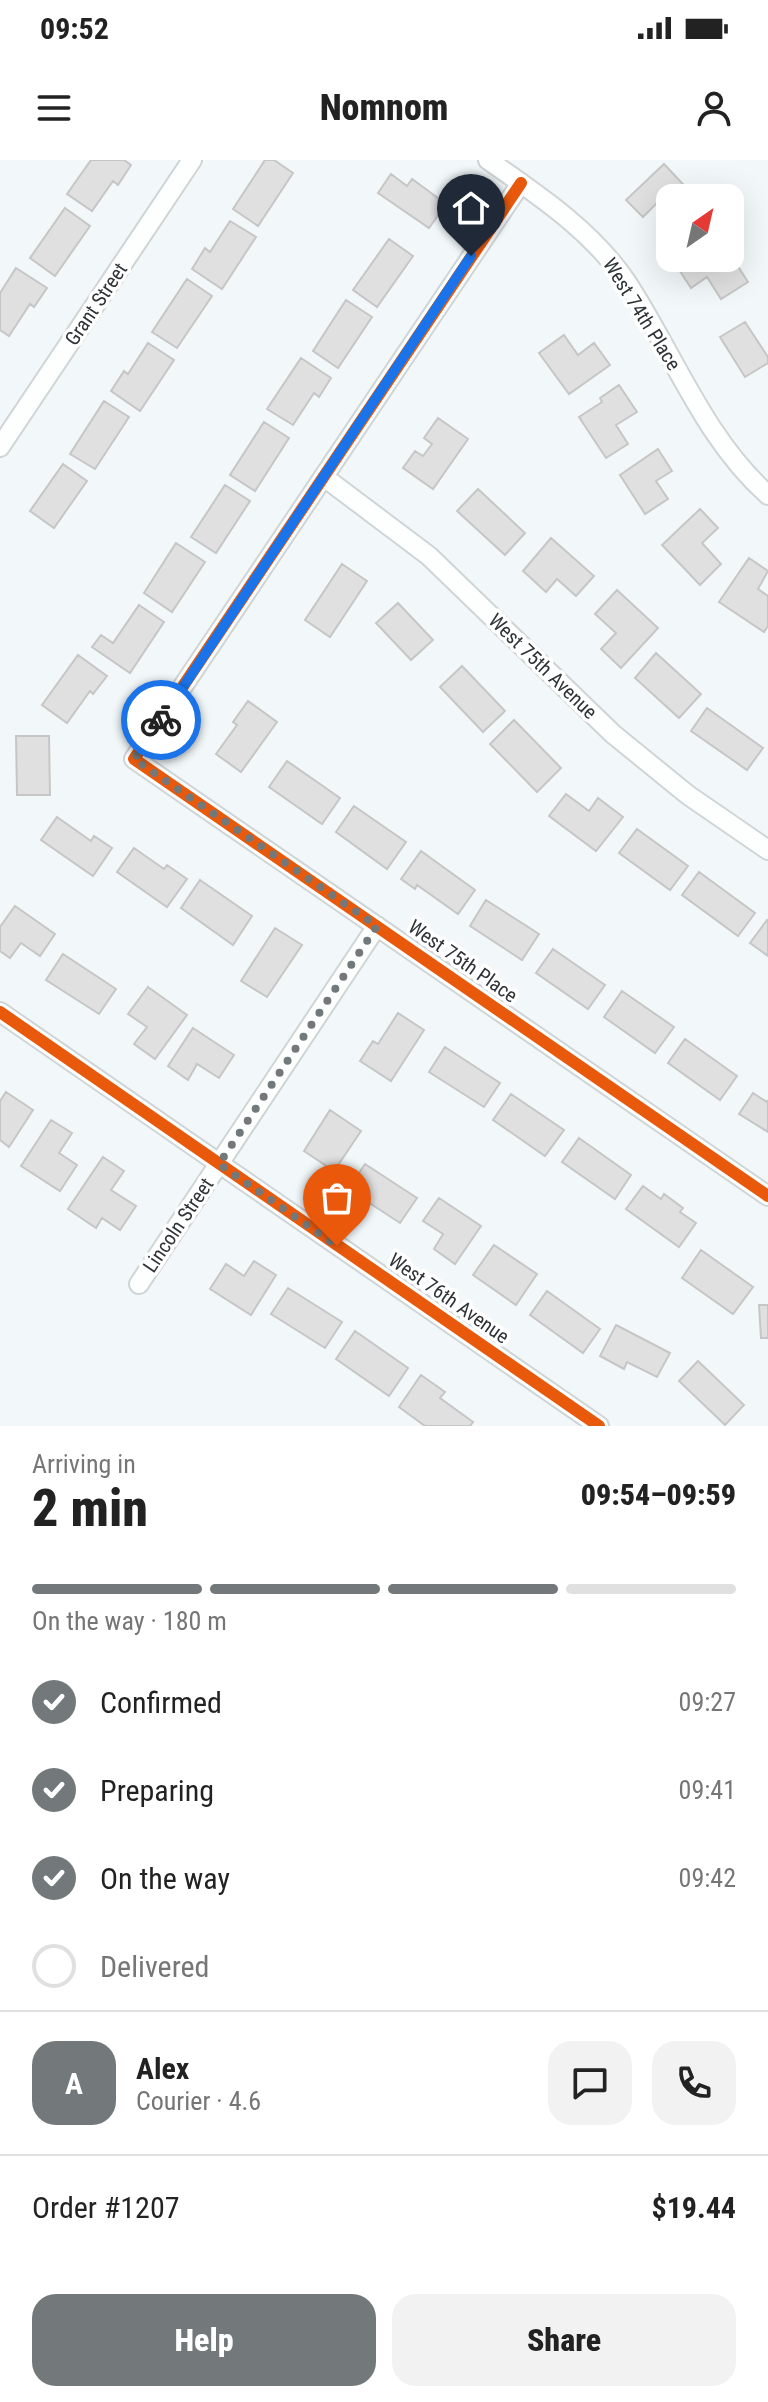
<!DOCTYPE html>
<html lang="en">
<head>
<meta charset="utf-8">
<style>
	body { margin:0; font-family:"Roboto Condensed",sans-serif; background:#f2f2f2; color:#222; height:100vh; display:flex; flex-direction:column; font-size:30px; white-space:nowrap }
	* { box-sizing:border-box; margin:0 }
	p { font-size:26px; color:#767676 }
	.icon { flex:none; width:44px; height:44px; fill:none; stroke:currentColor; stroke-width:2; stroke-linecap:round; stroke-linejoin:round }
	.map { position:relative; height:1266px; overflow:hidden }
	.panel { display:flex; flex-direction:column; background:#fff; flex:1 }
	.panel>* { flex:none }
	.needle { width:52px; rotate:34deg }
	.buttons { position:absolute; left:656px; top:24px; display:grid; gap:16px }
	.buttons a { display:grid; place-items:center; width:88px; height:88px; border-radius:16px; background:#fff; box-shadow:0 8px 32px #0002; font-size:40px }
	.pin { position:absolute; display:grid; place-items:center; width:68px; height:68px; color:#fff; margin:-82px -34px; border-radius:50% 50% 50% 0; rotate:-45deg; box-shadow:0 0 8px #0007 }
	.pin .icon { rotate:45deg }
	.courier { position:absolute; display:grid; place-items:center; width:80px; height:80px; margin:-40px; border:6px solid #1a73e8; border-radius:50%; background:#fff; color:#222; box-shadow:0 2px 10px #0007 }
	.headline em { font-style:normal; font-weight:800 }
	.headline div { display:flex; flex-direction:column-reverse }
	.headline { display:flex; align-items:center; justify-content:space-between; height:136px; padding:0 32px }
	h1 { font-size:52px; font-weight:800; line-height:60px }
	.bar { display:grid; grid-template-columns:repeat(4,1fr); gap:12px 8px; align-content:center; height:96px; padding:0 32px }
	.bar i { height:10px; border-radius:6px; background:#e0e0e0 }
	.bar .active { background:#73797b }
	.bar p { grid-column:span 4 }
	.line { display:flex; align-items:center; gap:20px; padding:0 32px; border-top:2px solid #e0e0e0 }
	.line div { flex:1 }
	.round { display:grid; place-items:center; flex:none; width:84px; height:84px; border-radius:24px; background:#f2f2f2 }
	ol { padding:0 32px; list-style:none }
	li { display:flex; align-items:center; gap:24px; height:88px }
	li p { margin-inline-start:auto }
	li .icon { padding:8px; border-radius:50%; background:#73797b; color:#fff; stroke-width:4 }
	li:last-child { color:#767676 }
	li i { width:44px; height:44px; border:4px solid #e0e0e0; border-radius:50% }
	.primary-button { display:flex; gap:16px; margin-top:auto; padding:16px 32px }
	.primary-button a { flex:1; height:92px; border-radius:24px; background:#73797b; color:#fff; font-size:32px; font-weight:800; line-height:92px; text-align:center }
	.primary-button a+a { background:#f2f2f2; color:#222 }
	.status { display:flex; justify-content:space-between; align-items:center; height:56px; padding:0 40px; background:#fff; direction:ltr }
	.status svg { height:22px; fill:currentColor }
	header { display:flex; justify-content:space-between; align-items:center; height:104px; padding:0 32px; background:#fff; font-size:36px; font-weight:800 }
	.map>svg:first-child { display:block }
	.building { fill:#dfe0df; stroke:#c6c6c6; stroke-width:2 }
	.lines { fill:none; stroke-linecap:round; stroke-linejoin:round }
	.street-casing { stroke:#cfd5d7; stroke-width:22 }
	.street { stroke:#fdfefe; stroke-width:18 }
	.cycleway-casing { stroke:#fff; stroke-width:17 }
	.cycleway { stroke:#e8590c; stroke-width:12 }
	.done { stroke:#73797b; stroke-width:8; stroke-dasharray:0 14.4 }
	.route { stroke:#1a73e8; stroke-width:10 }
	.labels { text-anchor:middle; stroke-width:7; stroke-linejoin:round; paint-order:stroke }
	.street-label { font-size:20px; fill:#2e3436; stroke:#fff }
</style>
</head>
<body>
<div class="status"><b>09:52</b><svg viewBox="0 0 49 12"><path d="M0 12V9h3v3zM5 12V6h3v6zM10 12V3h3v9zM15 12V0h3v12zM26 1h20v11H26zM47 4h2v5h-2z"/></svg></div>
<header><svg class="icon" aria-label="menu" viewBox="0 0 24 24"><path d="M4 6h16M4 12h16M4 18h16"/></svg>Nomnom<svg class="icon" aria-label="person" viewBox="0 0 24 24"><circle cx="12" cy="8" r="4"/><path d="M4 21q1-7 8-7t8 7"/></svg></header>
<div class="map">
<svg width="768" height="1266" viewBox="0 0 768 1266">
	<rect width="100%" height="100%" fill="#f2f8fa"/>
	<path class="building" d="M 91,0 L 124,0 L 131,5 L 118,25 L 113,21 L 92,51 L 67,34 Z
		M 265,0 L 274,0 L 293,13 L 258,66 L 233,49 Z
		M 664,4 L 696,38 L 670,38 L 670,57 L 657,43 L 643,57 L 626,40 Z
		M 391,14 L 407,26 L 412,19 L 446,44 L 429,68 L 378,33 Z
		M 65,48 L 90,66 L 55,116 L 30,98 Z
		M 230,61 L 256,77 L 222,129 L 192,109 L 205,88 L 210,92 Z
		M 389,79 L 413,96 L 377,147 L 353,130 Z
		M 730,94 L 748,122 L 721,139 L 707,117 L 691,128 L 678,108 L 694,98 L 730,98 Z
		M 16,108 L 47,128 L 34,147 L 30,144 L 9,176 L 0,170 L 0,133 Z
		M 187,119 L 212,136 L 177,188 L 152,172 Z
		M 346,140 L 372,157 L 338,208 L 313,191 Z
		M 745,162 L 768,197 L 768,203 L 745,217 L 720,177 Z
		M 564,175 L 578,195 L 594,183 L 610,205 L 569,234 L 539,193 Z
		M 148,183 L 174,200 L 140,251 L 111,231 L 124,211 L 128,214 Z
		M 301,198 L 331,218 L 319,237 L 314,233 L 293,265 L 267,249 Z
		M 619,225 L 637,252 L 616,265 L 628,284 L 606,298 L 579,257 L 602,242 L 600,238 Z
		M 104,241 L 129,257 L 95,309 L 70,294 Z
		M 438,258 L 468,279 L 433,329 L 403,308 L 415,291 L 423,296 L 432,284 L 424,278 Z
		M 264,262 L 289,278 L 255,331 L 230,315 Z
		M 658,289 L 672,311 L 656,321 L 668,339 L 645,354 L 620,315 Z
		M 63,304 L 87,321 L 54,368 L 30,351 Z
		M 225,325 L 250,341 L 216,393 L 191,377 Z
		M 478,329 L 525,373 L 505,395 L 457,351 Z
		M 700,349 L 718,368 L 702,383 L 721,404 L 700,425 L 662,385 Z
		M 551,378 L 594,416 L 576,436 L 557,419 L 546,432 L 523,411 Z
		M 176,383 L 205,402 L 172,452 L 144,433 Z
		M 749,398 L 768,411 L 758,429 L 768,436 L 768,466 L 764,472 L 719,442 Z
		M 342,404 L 367,421 L 330,477 L 305,460 Z
		M 617,430 L 658,468 L 621,508 L 601,489 L 616,473 L 595,454 Z
		M 398,443 L 433,480 L 411,500 L 376,463 Z
		M 139,445 L 164,462 L 130,513 L 92,487 L 101,475 L 113,483 Z
		M 656,493 L 701,534 L 679,558 L 635,518 Z
		M 78,495 L 107,516 L 93,534 L 90,531 L 67,563 L 42,545 Z
		M 462,506 L 505,551 L 483,572 L 440,527 Z
		M 248,541 L 277,562 L 241,612 L 216,594 L 237,565 L 233,562 Z
		M 707,548 L 763,588 L 747,610 L 691,571 Z
		M 514,560 L 561,608 L 537,632 L 490,584 Z
		M 16,576 L 49,576 L 50,635 L 17,635 Z
		M 287,601 L 340,638 L 322,664 L 269,627 Z
		M 566,634 L 589,651 L 598,638 L 623,657 L 596,691 L 549,656 Z
		M 354,646 L 406,682 L 387,709 L 336,672 Z
		M 57,657 L 91,681 L 94,676 L 112,688 L 93,716 L 41,680 Z
		M 637,669 L 688,706 L 670,730 L 619,693 Z
		M 134,688 L 164,709 L 167,705 L 187,719 L 167,747 L 117,712 Z
		M 421,691 L 475,730 L 458,754 L 417,725 L 415,729 L 401,719 Z
		M 699,712 L 755,753 L 738,776 L 682,735 Z
		M 200,720 L 252,756 L 233,785 L 181,748 Z
		M 486,740 L 539,774 L 522,800 L 470,766 Z
		M 15,746 L 55,774 L 40,796 L 21,783 L 10,798 L 0,791 L 0,767 Z
		M 767,760 L 768,761 L 768,796 L 750,783 Z
		M 275,768 L 302,785 L 267,837 L 241,821 Z
		M 553,789 L 605,825 L 588,849 L 536,813 Z
		M 63,794 L 116,829 L 99,854 L 46,820 Z
		M 148,827 L 187,855 L 155,899 L 134,884 L 147,867 L 128,854 Z
		M 622,831 L 674,867 L 655,893 L 604,857 Z
		M 398,853 L 424,870 L 391,921 L 360,901 L 373,881 L 378,884 Z
		M 193,868 L 234,895 L 219,918 L 197,904 L 188,920 L 168,906 Z
		M 685,879 L 737,916 L 720,940 L 668,903 Z
		M 445,887 L 500,923 L 484,947 L 429,912 Z
		M 6,932 L 33,950 L 9,987 L 0,980 L 0,941 Z
		M 753,933 L 767,942 L 768,940 L 768,972 L 739,954 Z
		M 511,934 L 564,970 L 545,996 L 493,960 Z
		M 330,950 L 361,971 L 334,1011 L 304,991 Z
		M 51,960 L 72,973 L 59,993 L 77,1005 L 60,1031 L 21,1006 Z
		M 579,978 L 631,1015 L 615,1039 L 562,1002 Z
		M 103,997 L 124,1011 L 111,1030 L 136,1046 L 120,1070 L 102,1058 L 96,1068 L 68,1049 Z
		M 365,1004 L 417,1038 L 400,1063 L 348,1029 Z
		M 643,1026 L 661,1039 L 664,1034 L 683,1048 L 680,1052 L 696,1063 L 679,1087 L 626,1049 Z
		M 439,1038 L 481,1066 L 455,1104 L 434,1089 L 443,1074 L 423,1061 Z
		M 494,1085 L 537,1114 L 516,1145 L 473,1115 Z
		M 701,1090 L 753,1127 L 733,1154 L 682,1118 Z
		M 254,1101 L 276,1115 L 251,1155 L 210,1129 L 226,1104 L 244,1116 Z
		M 288,1128 L 342,1162 L 325,1188 L 271,1154 Z
		M 547,1131 L 600,1169 L 583,1193 L 530,1155 Z
		M 759,1145 L 768,1145 L 768,1178 L 761,1178 Z
		M 616,1165 L 670,1193 L 657,1217 L 627,1202 L 624,1209 L 600,1196 Z
		M 355,1171 L 408,1208 L 389,1236 L 336,1199 Z
		M 698,1201 L 744,1245 L 725,1265 L 679,1221 Z
		M 421,1215 L 445,1232 L 440,1238 L 473,1262 L 470,1266 L 425,1266 L 399,1247 Z"/>
	<g class="lines">
		<g class="street-casing">
			<path id="street" d="M 488,0 C 538,35 590,69 626,121 C 673,192 703,277 768,335
				M 521,23 L 134,599 L 768,1036
				M 0,287 L 192,0
				M 324,317 L 429,396 L 613,574 L 688,635 L 768,690
				M 0,852 L 599,1266
				M 139,1124 L 377,766"/>
		</g>
		<use href="#street" class="street"/>
		<g class="cycleway-casing">
			<path id="cycleway" d="M 521,23 L 134,599 L 768,1036
				M 0,852 L 599,1266"/>
		</g>
		<use href="#cycleway" class="cycleway"/>
	</g>
	<g class="lines">
		<path class="done" d="M 161,560 L 134,599 L 377,766 L 219,1004 L 337,1086"/>
		<path class="route" d="M 161,560 L 471,96"/>
	</g>
	<g class="labels">
		<g class="street-label">
			<text transform="translate(96 144) rotate(-56)" y="7">Grant Street</text>
			<text transform="translate(642 154) rotate(58)" y="7">West 74th Place</text>
			<text transform="translate(543 506) rotate(44)" y="7">West 75th Avenue</text>
			<text transform="translate(463 801) rotate(35)" y="7">West 75th Place</text>
			<text transform="translate(178 1065) rotate(-56)" y="7">Lincoln Street</text>
			<text transform="translate(449 1138) rotate(35)" y="7">West 76th Avenue</text>
		</g>
	</g>
</svg>
<div class="buttons">
<a><svg class="needle" viewBox="-14 -14 28 28"><path d="M0-13l5 13h-10z" fill="#e53935"/><path d="M0 13l5-13h-10z" fill="#767676"/></svg></a>
</div>
<div class="pin" style="left:337px;top:1086px;background:#ea580c"><svg class="icon" aria-label="bag" viewBox="0 0 24 24"><path d="M5 8h14l-1 12H6zM9 8a3 3 0 0 1 6 0"/></svg></div>
<div class="pin" style="left:471px;top:96px;background:#1f2937"><svg class="icon" aria-label="home" viewBox="0 0 24 24"><path d="M3 11l9-7 9 7M6 9v11h12V9"/></svg></div>
<div class="courier" style="left:161px;top:560px"><svg class="icon" aria-label="bike" viewBox="0 0 24 24"><circle cx="6" cy="16" r="4"/><circle cx="18" cy="16" r="4"/><path d="M6 16l4-8h5l3 8M10 8l3 8H6M13 5h3"/></svg></div>
</div>
<section class="panel">
<div class="headline"><div><h1>2 min</h1><p>Arriving in</p></div><em>09:54–09:59</em></div>
<div class="bar"><i class="active"></i><i class="active"></i><i class="active"></i><i></i><p>On the way · 180 m</p></div>
<ol>
<li><svg class="icon" aria-label="check" viewBox="0 0 24 24"><path d="M5 12l5 5 9-10"/></svg>Confirmed<p>09:27</p></li>
<li><svg class="icon" aria-label="check" viewBox="0 0 24 24"><path d="M5 12l5 5 9-10"/></svg>Preparing<p>09:41</p></li>
<li><svg class="icon" aria-label="check" viewBox="0 0 24 24"><path d="M5 12l5 5 9-10"/></svg>On the way<p>09:42</p></li>
<li><i></i>Delivered</li>
</ol>
<div class="line" style="height:144px"><b class="round" style="background:#73797b;color:#fff">A</b><div><b>Alex</b><p>Courier · 4.6</p></div><a class="round"><svg class="icon" aria-label="chat" viewBox="0 0 24 24"><path d="M4 5h16v11H9l-5 4z"/></svg></a><a class="round"><svg class="icon" aria-label="phone" viewBox="0 0 24 24"><path d="M5 4h4l2 5-3 2q2 4 5 5l2-3 5 2v4C11 20 4 13 5 4z"/></svg></a></div>
<div class="line" style="height:104px"><div>Order #1207</div><b>$19.44</b></div>
<div class="primary-button"><a>Help</a><a>Share</a></div>
</section>
</body>
</html>
